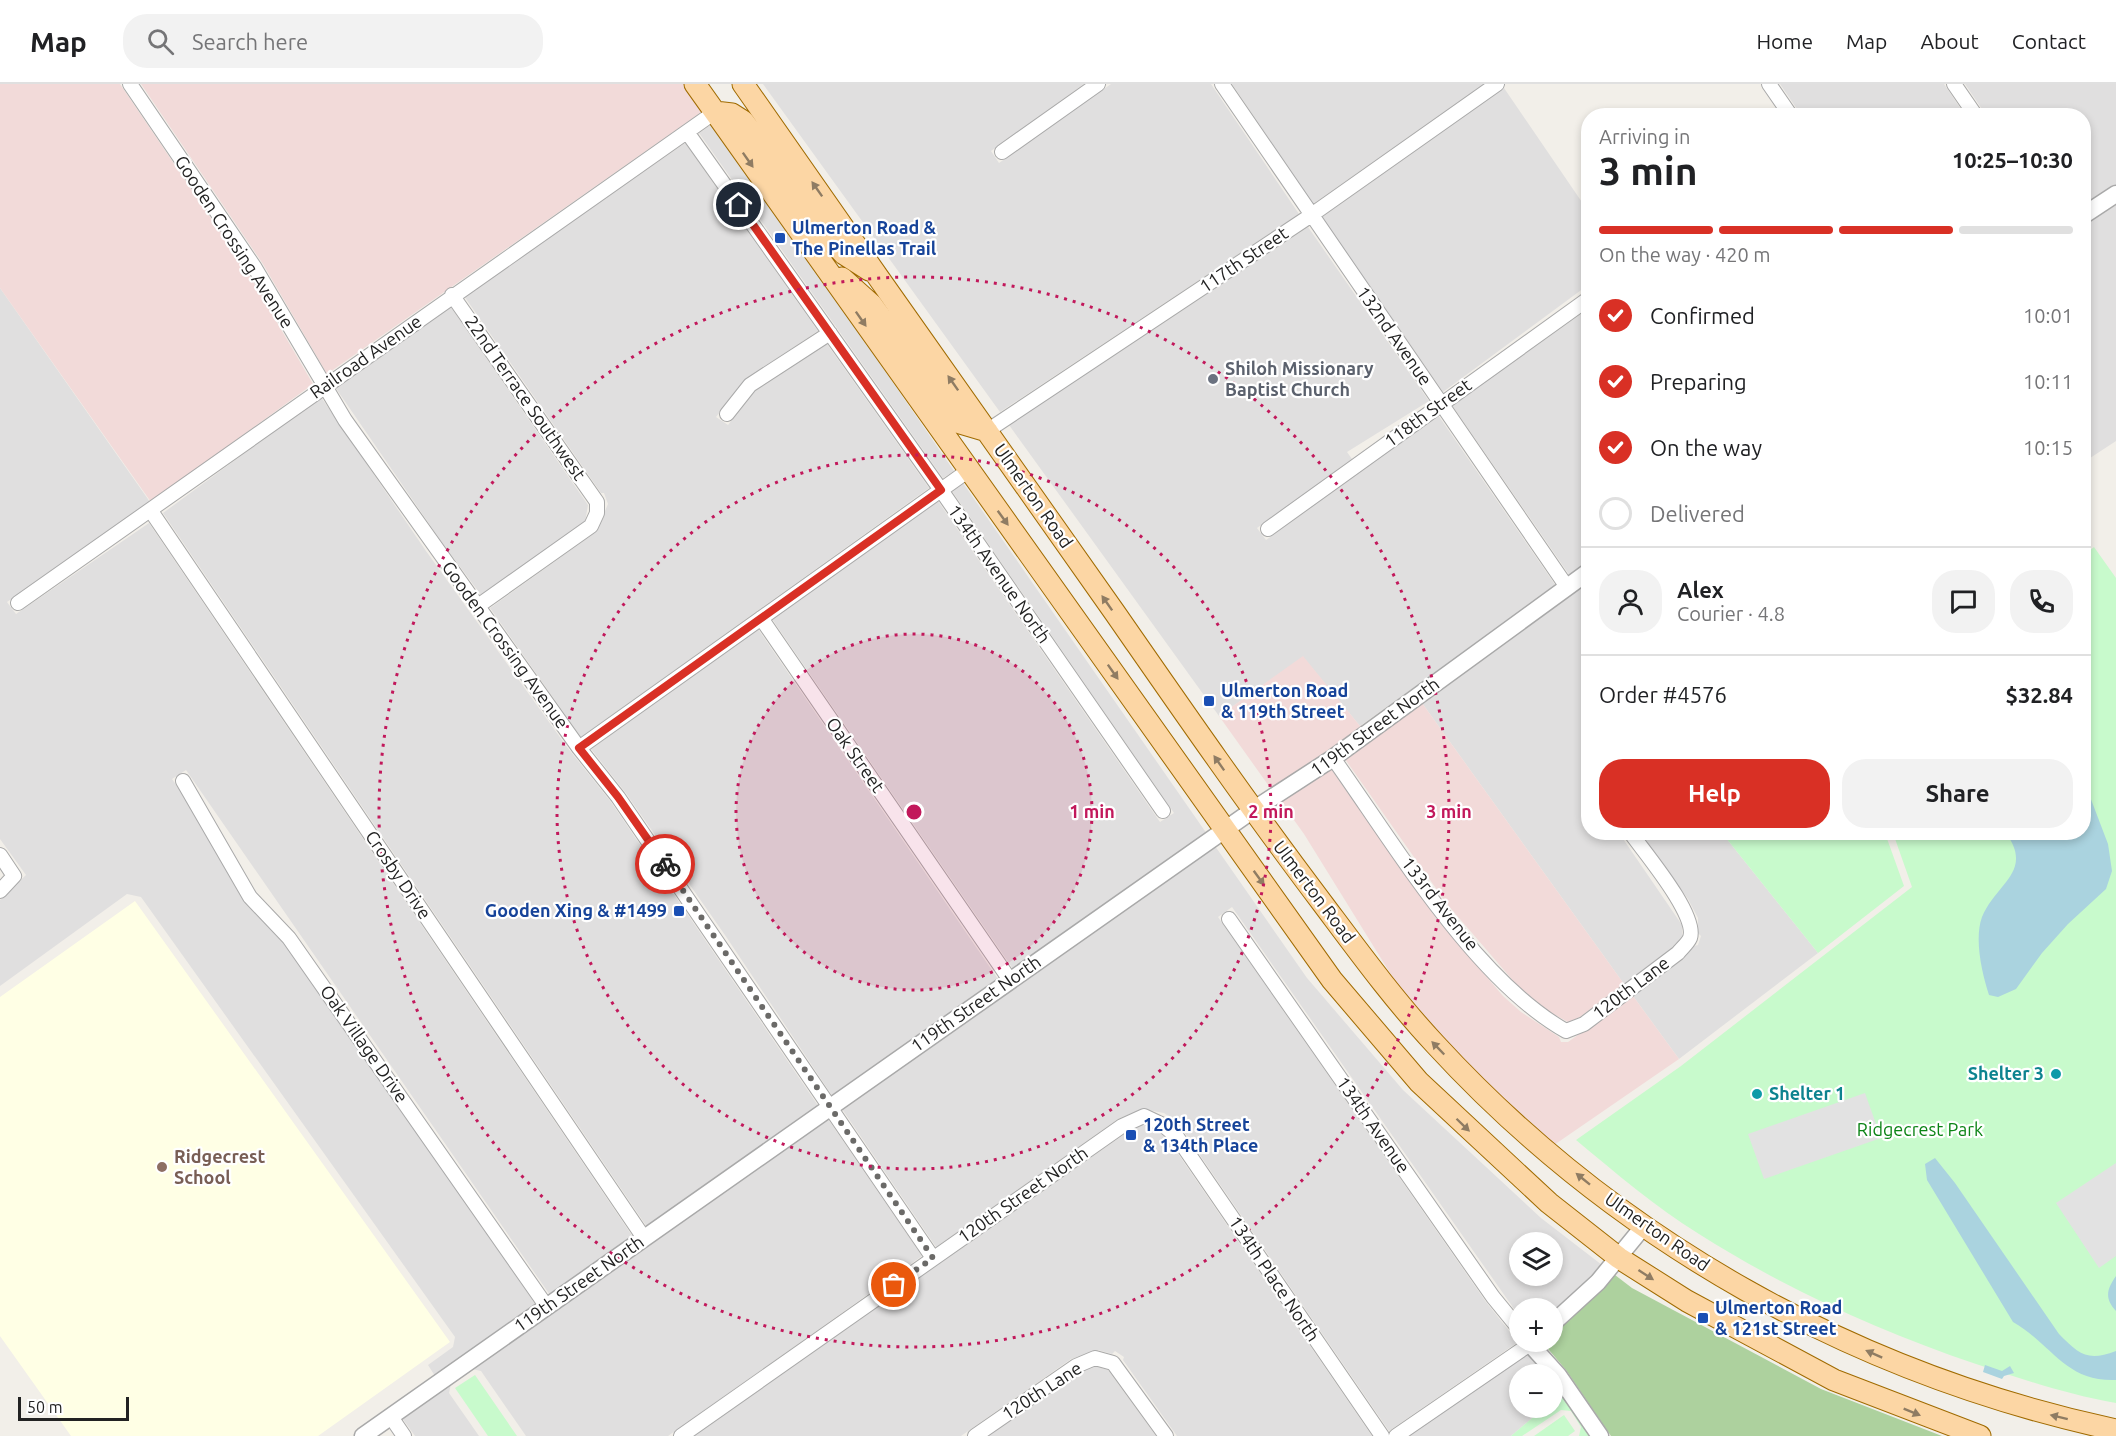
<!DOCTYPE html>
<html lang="en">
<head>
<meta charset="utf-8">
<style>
	body { margin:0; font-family:Ubuntu,sans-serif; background:#f2f2f2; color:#202124; height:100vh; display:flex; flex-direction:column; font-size:22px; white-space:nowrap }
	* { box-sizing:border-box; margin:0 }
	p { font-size:20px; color:#757577 }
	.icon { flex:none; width:33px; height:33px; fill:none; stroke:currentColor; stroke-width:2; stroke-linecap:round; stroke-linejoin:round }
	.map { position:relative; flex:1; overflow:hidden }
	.side { position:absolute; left:1581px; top:24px; width:510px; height:732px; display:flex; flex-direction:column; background:#fff; border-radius:24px; box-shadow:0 3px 9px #0003 }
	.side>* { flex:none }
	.buttons { position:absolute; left:1509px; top:1148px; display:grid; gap:12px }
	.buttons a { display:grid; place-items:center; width:54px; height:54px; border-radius:50%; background:#fff; box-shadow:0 3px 9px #0003; font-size:30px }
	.scale { position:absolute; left:18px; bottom:15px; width:111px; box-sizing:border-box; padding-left:6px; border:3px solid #222; border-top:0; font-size:16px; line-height:21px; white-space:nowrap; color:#222; -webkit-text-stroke:4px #fff; paint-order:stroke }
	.pin { position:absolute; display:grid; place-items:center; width:51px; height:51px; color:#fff; margin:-26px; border:3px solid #fff; border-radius:50%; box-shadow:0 2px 6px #0007 }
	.courier { position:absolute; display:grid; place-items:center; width:60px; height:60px; margin:-30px; border:4px solid #d93025; border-radius:50%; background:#fff; color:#222; box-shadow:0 2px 8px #0007 }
	.headline em { font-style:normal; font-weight:700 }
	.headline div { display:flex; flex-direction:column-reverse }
	.headline { display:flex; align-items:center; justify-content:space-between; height:102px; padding:0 18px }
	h1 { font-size:39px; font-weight:700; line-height:45px }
	.bar { display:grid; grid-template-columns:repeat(4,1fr); gap:9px 6px; align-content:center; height:72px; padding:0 18px }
	.bar i { height:8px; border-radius:4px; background:#e0e0e0 }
	.bar .selected { background:#d93025 }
	.bar p { grid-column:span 4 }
	.line { display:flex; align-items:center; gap:15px; padding:0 18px; border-top:2px solid #e0e0e0 }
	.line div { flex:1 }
	.round { display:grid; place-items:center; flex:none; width:63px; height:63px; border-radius:24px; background:#f2f2f2 }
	ol { padding:0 18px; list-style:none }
	li { display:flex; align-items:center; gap:18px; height:66px }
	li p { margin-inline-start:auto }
	li .icon { padding:6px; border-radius:50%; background:#d93025; color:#fff; stroke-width:4 }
	li:last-child { color:#757577 }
	li i { width:33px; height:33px; border:3px solid #e0e0e0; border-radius:50% }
	.cta { display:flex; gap:12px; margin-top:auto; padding:12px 18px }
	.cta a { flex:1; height:69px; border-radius:24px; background:#d93025; color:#fff; font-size:24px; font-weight:700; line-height:69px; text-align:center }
	.cta a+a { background:#f2f2f2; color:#202124 }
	header { display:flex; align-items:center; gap:36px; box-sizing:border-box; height:84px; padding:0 30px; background:#fff; border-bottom:2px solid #e0e0e0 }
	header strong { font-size:28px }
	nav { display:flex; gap:33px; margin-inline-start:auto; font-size:21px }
	.search { width:420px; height:54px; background:#f2f2f2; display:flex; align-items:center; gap:15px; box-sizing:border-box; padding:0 21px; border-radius:24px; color:#757577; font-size:22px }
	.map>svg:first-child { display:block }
	.residential { fill:#e0dfdf; fill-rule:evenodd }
	.commercial { fill:#f2dad9 }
	.education { fill:#ffffe5 }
	.forest { fill:#add19e }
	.park { fill:#c8facc }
	.parking { fill:#e2e2e2 }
	.water { fill:#aad3df }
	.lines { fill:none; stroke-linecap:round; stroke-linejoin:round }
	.minor-casing { stroke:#a9a9a9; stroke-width:16 }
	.tertiary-casing { stroke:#a9a9a9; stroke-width:19 }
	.primary-casing { stroke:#a06b00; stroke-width:23 }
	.minor { stroke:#fff; stroke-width:14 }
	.tertiary { stroke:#fff; stroke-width:16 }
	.primary { stroke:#fcd6a4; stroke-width:21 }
	.oneway { fill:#8f7c63 }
	.done { stroke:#6b6a68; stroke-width:6; stroke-dasharray:0 10.8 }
	.route { stroke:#d93025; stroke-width:8 }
	.ring { fill:none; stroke:#c2185b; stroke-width:3; stroke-dasharray:3 6 }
	.transit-dot { fill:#1a4fb4; stroke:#fff; stroke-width:2 }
	.worship-dot { fill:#6b7280; stroke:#fff; stroke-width:2 }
	.culture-dot { fill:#0f9aa8; stroke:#fff; stroke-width:2 }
	.education-dot { fill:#8d6e63; stroke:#fff; stroke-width:2 }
	.labels { text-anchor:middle; stroke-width:4.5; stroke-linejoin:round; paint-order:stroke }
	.transit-label { font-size:18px; font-weight:bold; fill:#164399; stroke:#fff; text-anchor:start }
	.street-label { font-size:18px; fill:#222; stroke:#fff }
	.worship-label { font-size:18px; font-weight:bold; fill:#5b616d; stroke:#fff; text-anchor:start }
	.culture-label { font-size:18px; font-weight:bold; fill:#0d838f; stroke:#fff; text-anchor:end }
	.park-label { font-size:18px; fill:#0c8416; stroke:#fff }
	.education-label { font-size:18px; font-weight:bold; fill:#785e54; stroke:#fff; text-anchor:start }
	.centre { fill:#c2185b; stroke:#fff; stroke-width:3 }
	.ring-label { font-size:18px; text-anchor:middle; font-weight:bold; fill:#c2185b; stroke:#fff; stroke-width:4.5; stroke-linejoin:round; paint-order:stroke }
</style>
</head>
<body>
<header>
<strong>Map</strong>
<div class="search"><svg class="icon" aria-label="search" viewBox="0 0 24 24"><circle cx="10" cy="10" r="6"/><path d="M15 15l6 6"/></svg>Search here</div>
<nav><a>Home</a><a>Map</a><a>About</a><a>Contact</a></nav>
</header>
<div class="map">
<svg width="2116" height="1352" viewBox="0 0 2116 1352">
	<rect width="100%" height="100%" fill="#f2efe9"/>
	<path class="residential" d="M 763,0 L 1084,0 L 991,67 L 999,79 L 1111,0 L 1211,0 L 1299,130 L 1000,328 Z
		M 1232,0 L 1484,0 L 1313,120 Z
		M 1780,0 L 1944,0 L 1965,31 L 1801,31 Z
		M 1965,0 L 2116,0 L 2116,101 L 2084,122 L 2084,32 L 1986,31 Z
		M 1504,4 L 1588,127 L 1588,201 L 1443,308 L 1322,133 Z
		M 712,40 L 814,184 L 954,387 L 943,394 L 699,49 Z
		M 685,59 L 818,247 L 746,295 L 716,333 L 728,341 L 755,307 L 827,260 L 929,404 L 581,653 L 490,524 L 596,448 L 608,420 L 604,409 L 601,409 L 464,212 Z
		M 2116,119 L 2116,357 L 2084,378 L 2084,140 Z
		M 1308,143 L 1429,317 L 1347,368 L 1352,375 L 1257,444 L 1266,456 L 1438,331 L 1556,502 L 1360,642 L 1303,573 L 1219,632 L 1009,341 Z
		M 0,204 L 150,418 L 7,518 L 16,530 L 149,439 L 633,1153 L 550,1211 L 186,686 L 172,695 L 536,1221 L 435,1292 L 428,1281 L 453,1263 L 455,1253 L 141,813 L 127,810 L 0,902 L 0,816 L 26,791 L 0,755 Z
		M 450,222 L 588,421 L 585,438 L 481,511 L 441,457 L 335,303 Z
		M 1588,225 L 1588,478 L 1570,492 L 1452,321 Z
		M 321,313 L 426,467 L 567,663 L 611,718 L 819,1023 L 647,1143 L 163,429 Z
		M 963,399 L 1207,750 L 1013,885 L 772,535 L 938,417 L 1160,738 L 1174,729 L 952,407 Z
		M 1588,497 L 1588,748 L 1619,749 L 1682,841 L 1682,852 L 1673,864 L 1624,900 L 1422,619 Z
		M 758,545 L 998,895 L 833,1013 L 727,854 L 625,708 L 591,665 Z
		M 1640,749 L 1722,749 L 1818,869 L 1679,975 L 1633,912 L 1683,875 L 1694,862 L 1698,861 L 1701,852 L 1698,849 L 1698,834 L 1688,815 Z
		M 1215,762 L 1307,894 L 1403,1006 L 1541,1134 L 1602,1181 L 1553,1229 L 1552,1224 L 1520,1224 L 1519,1232 L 1232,823 L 1218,833 L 1486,1218 L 1518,1258 L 1389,1347 L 1184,1048 L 1174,1036 L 1164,1029 L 1142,1025 L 1118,1035 L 936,1163 L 842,1025 ZM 1520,1158 L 1552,1158 L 1552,1191 L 1520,1191 Z
		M 828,1035 L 922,1172 L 668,1352 L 526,1352 L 481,1287 L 472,1285 Z
		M 1143,1041 L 1158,1047 L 1170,1058 L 1372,1352 L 1177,1352 L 1123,1276 L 1124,1273 L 1115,1267 L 1112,1270 L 1098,1266 L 1071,1275 L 961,1352 L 694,1352 L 1126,1049 Z
		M 1527,1270 L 1546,1290 L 1520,1290 L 1520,1323 L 1545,1323 L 1511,1352 L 1408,1352 Z
		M 1095,1282 L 1108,1286 L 1156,1352 L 988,1352 L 1079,1288 Z
		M 451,1300 L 449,1309 L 479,1352 L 415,1352 L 402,1334 Z"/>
	<path class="commercial" d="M 0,0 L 120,0 L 248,189 L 313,300 L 151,418 L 0,204 Z
		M 141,0 L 684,0 L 703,27 L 327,290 L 263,180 Z
		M 1303,572 L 1360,642 L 1368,639 L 1271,705 L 1219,632 Z
		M 1422,619 L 1624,900 L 1580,933 L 1568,938 L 1548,927 L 1516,900 L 1447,820 L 1345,675 Z
		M 1331,685 L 1433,830 L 1503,912 L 1521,928 L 1559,953 L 1561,958 L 1568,958 L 1633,912 L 1679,975 L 1554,1061 L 1512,1025 L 1418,927 L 1395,897 L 1304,750 L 1281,718 Z"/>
	<path class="education" d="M 135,817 L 450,1258 L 318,1352 L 71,1352 L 0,1252 L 0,913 Z"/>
	<path class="forest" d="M 1615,1191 L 1632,1204 L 1821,1305 L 1942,1352 L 1611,1352 L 1566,1286 L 1543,1259 L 1552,1257 L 1553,1250 Z"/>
	<path class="park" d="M 2094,463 L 2116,494 L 2116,1319 C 2068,1311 2022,1295 1976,1280 C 1879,1247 1786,1205 1699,1150 C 1655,1123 1616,1089 1576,1056 L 1681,982 L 1912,803 L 1893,749 L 2084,748 L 2084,471 Z
		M 1722,749 L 1885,749 L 1904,802 L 1818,869 Z
		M 475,1291 L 517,1352 L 488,1352 L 455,1304 Z
		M 1561,1310 L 1590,1352 L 1579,1352 L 1581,1343 L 1571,1327 L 1561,1326 L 1522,1352 L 1511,1352 L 1545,1323 L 1552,1323 L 1553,1317 Z
		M 1564,1331 L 1575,1347 L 1568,1352 L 1534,1352 Z"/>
	<path class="parking" d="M 1865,1009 L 1881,1054 L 1764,1095 L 1748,1050 Z
		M 2116,1079 L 2116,1172 L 2099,1184 L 2056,1119 Z"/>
	<path class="water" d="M 2084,697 L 2108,760 L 2112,787 L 2106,805 L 2068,840 L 2042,869 L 2016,905 L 1998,913 L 1989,911 C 1982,889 1974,855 1982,833 C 1996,799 2034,788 2006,749 L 2084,748 Z
		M 1935,1074 L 1955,1099 L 2059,1250 C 2079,1270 2087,1278 2116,1267 L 2116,1296 C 2065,1298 2053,1261 2013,1238 L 1927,1096 L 1925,1080 Z
		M 2116,1192 L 2116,1227 C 2104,1214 2107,1205 2116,1192 Z
		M 1985,1281 L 2002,1287 L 2010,1282 L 2014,1289 L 2004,1292 L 2002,1295 L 1983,1288 Z"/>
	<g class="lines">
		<g class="minor-casing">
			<path id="minor" d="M 130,0 L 255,184 L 345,336 L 579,664 L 618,713 L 933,1174
				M 1222,0 L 1567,503
				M 1769,0 L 1791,32
				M 1954,0 L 1976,32
				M 687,48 L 941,406 L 1163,727
				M 1002,68 L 1098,0
				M 452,211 L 597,418 L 597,429 L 591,442 L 478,522
				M 727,330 L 750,301 L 830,249
				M 987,347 L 1310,132 L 1497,0
				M 151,427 L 644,1154
				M 1268,445 L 1588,215
				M 18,519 L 715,28
				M 761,534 L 1010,896
				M 579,664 L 969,386
				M 1333,674 C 1395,761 1474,895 1566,947 L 1584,940 L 1678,869 C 1681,865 1688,859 1690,854 C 1698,831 1644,768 1630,748
				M 183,697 L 250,813 L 289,854 L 547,1223
				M 0,771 L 14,792 L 0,807
				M 1229,835 L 1493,1213 L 1520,1246
				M 391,1333 L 404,1352
				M 681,1352 L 1122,1042 L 1144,1032 L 1163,1041 L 1177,1053 L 1382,1352
				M 975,1352 L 1076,1282 L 1095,1274 L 1113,1279 L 1166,1352
				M 1396,1352 L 1530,1260 L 1528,1257"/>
		</g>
		<g class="tertiary-casing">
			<path id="tertiary" d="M 2084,131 L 2116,110
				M 1552,1240 L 1598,1198 L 1643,1143
				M 1533,1257 L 1530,1260 L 1558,1291 L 1600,1352
				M 363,1352 L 1253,726 L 1333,674 L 1588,488"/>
		</g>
		<g class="primary-casing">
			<path id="primary" d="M 695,0 L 1332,896 L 1419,998 L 1549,1119 L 1619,1174 L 1687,1217 L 1834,1296 L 1980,1352
				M 743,0 C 866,177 991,353 1115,529 C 1183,627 1251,725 1323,820 C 1359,868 1394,916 1435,960 C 1616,1157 1855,1290 2116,1346
				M 715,28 L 732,30 L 743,37 L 829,154 L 844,170 L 869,186
				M 842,194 L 871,220 L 949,328 L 960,339 L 987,347"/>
		</g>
		<use href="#minor" class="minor"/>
		<use href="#tertiary" class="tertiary"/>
		<use href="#primary" class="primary"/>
	</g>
	<defs><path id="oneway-solid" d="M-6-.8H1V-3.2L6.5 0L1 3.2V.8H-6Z" transform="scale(1.5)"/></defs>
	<g class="oneway">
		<use href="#oneway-solid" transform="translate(748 76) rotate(55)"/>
		<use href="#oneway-solid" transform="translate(817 105) rotate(-125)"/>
		<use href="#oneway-solid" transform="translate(861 235) rotate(55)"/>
		<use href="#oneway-solid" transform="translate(953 299) rotate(-125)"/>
		<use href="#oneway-solid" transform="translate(1003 434) rotate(54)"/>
		<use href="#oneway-solid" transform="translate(1107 519) rotate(-125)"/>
		<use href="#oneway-solid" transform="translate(1113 588) rotate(55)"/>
		<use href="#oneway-solid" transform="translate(1219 679) rotate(-125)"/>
		<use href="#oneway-solid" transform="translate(1259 794) rotate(54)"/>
		<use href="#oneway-solid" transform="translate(1438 964) rotate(-134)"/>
		<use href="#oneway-solid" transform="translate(1463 1041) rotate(44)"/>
		<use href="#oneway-solid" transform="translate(1583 1095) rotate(-141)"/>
		<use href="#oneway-solid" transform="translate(1646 1191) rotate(33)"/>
		<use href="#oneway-solid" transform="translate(1874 1270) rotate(-156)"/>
		<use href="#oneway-solid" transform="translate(1912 1328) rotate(22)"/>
		<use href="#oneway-solid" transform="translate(2059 1333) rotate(-166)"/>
	</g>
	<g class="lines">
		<path class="done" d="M 665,780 L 933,1174 L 894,1201"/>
		<path class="route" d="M 665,780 L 618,713 L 579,664 L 941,406 L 739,121"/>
	</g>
	<circle cx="914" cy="728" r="178" fill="#c2185b" fill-opacity=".12"/>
	<g class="ring">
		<circle cx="914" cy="728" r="178"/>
		<circle cx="914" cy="728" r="357"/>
		<circle cx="914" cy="728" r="535"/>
	</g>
	<g class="transit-dot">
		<rect x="774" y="148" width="12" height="12" rx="3"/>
		<rect x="1203" y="611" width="12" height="12" rx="3"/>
		<rect x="673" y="821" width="12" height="12" rx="3"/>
		<rect x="1125" y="1045" width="12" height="12" rx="3"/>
		<rect x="1697" y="1228" width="12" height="12" rx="3"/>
	</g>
	<circle class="worship-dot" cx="1213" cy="295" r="6"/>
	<g class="culture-dot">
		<circle cx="2056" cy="990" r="6"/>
		<circle cx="1757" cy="1010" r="6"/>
	</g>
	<circle class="education-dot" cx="162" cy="1083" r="6"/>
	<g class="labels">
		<g class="transit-label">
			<text x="792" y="150">Ulmerton Road &amp;<tspan x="792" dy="21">The Pinellas Trail</tspan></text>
			<text x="1221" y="613">Ulmerton Road<tspan x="1221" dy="21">&amp; 119th Street</tspan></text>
			<text x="667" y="833" text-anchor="end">Gooden Xing &amp; #1499</text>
			<text x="1143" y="1047">120th Street<tspan x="1143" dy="21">&amp; 134th Place</tspan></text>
			<text x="1715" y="1230">Ulmerton Road<tspan x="1715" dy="21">&amp; 121st Street</tspan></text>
		</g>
		<g class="street-label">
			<text transform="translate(234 158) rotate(57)" y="6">Gooden Crossing Avenue</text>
			<text transform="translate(1244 176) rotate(-34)" y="6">117th Street</text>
			<text transform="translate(1394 252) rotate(55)" y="6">132nd Avenue</text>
			<text transform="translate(366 273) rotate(-35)" y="6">Railroad Avenue</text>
			<text transform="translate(525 314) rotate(55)" y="6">22nd Terrace Southwest</text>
			<text transform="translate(1428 329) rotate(-36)" y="6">118th Street</text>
			<text transform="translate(1033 412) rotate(55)" y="6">Ulmerton Road</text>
			<text transform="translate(999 490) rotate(55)" y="6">134th Avenue North</text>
			<text transform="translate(505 561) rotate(54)" y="6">Gooden Crossing Avenue</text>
			<text transform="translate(1375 643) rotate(-36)" y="6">119th Street North</text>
			<text transform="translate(855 671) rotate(55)" y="6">Oak Street</text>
			<text transform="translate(398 791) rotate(56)" y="6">Crosby Drive</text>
			<text transform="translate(1314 808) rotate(53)" y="6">Ulmerton Road</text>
			<text transform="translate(1440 820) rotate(52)" y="6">133rd Avenue</text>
			<text transform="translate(1631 904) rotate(-37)" y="6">120th Lane</text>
			<text transform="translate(976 920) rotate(-35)" y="6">119th Street North</text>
			<text transform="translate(364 960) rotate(55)" y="6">Oak Village Drive</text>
			<text transform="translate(1373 1041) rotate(55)" y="6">134th Avenue</text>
			<text transform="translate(1023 1111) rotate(-35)" y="6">120th Street North</text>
			<text transform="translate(1657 1148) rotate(35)" y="6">Ulmerton Road</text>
			<text transform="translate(1274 1195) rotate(56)" y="6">134th Place North</text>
			<text transform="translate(579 1200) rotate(-35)" y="6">119th Street North</text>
			<text transform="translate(1042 1307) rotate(-33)" y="6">120th Lane</text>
		</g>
		<g class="worship-label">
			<text x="1225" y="291">Shiloh Missionary<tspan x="1225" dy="21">Baptist Church</tspan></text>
		</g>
		<g class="culture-label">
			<text x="2044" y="996">Shelter 3</text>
			<text x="1769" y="1016" text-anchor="start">Shelter 1</text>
		</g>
		<g class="park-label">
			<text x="1920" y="1052">Ridgecrest Park</text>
		</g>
		<g class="education-label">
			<text x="174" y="1079">Ridgecrest<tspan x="174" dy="21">School</tspan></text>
		</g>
	</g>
	<circle cx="914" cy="728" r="9" class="centre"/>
	<g class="ring-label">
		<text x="1092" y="734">1 min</text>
		<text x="1271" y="734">2 min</text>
		<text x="1449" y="734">3 min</text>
	</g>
</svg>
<div class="buttons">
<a><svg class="icon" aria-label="layers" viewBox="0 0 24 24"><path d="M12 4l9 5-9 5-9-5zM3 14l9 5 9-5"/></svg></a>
<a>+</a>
<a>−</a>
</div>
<div class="scale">50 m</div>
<div class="pin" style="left:894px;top:1201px;background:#ea580c"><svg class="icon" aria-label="bag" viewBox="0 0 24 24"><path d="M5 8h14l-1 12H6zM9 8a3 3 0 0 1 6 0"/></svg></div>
<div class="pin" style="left:739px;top:121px;background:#1f2937"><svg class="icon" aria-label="home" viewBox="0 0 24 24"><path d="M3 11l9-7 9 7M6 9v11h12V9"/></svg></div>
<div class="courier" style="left:665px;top:780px"><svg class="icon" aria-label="bike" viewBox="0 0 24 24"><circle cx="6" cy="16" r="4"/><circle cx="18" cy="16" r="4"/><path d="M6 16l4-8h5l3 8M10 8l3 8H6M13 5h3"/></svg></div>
<section class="side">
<div class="headline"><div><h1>3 min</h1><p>Arriving in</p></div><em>10:25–10:30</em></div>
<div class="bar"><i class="selected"></i><i class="selected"></i><i class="selected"></i><i></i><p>On the way · 420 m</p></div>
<ol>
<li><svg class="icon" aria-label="check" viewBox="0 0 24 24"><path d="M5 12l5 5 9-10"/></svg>Confirmed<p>10:01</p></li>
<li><svg class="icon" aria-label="check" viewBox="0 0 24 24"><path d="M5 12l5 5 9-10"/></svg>Preparing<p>10:11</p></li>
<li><svg class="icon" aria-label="check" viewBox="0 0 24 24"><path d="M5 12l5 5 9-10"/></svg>On the way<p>10:15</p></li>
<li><i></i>Delivered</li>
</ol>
<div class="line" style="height:108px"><a class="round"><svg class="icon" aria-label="person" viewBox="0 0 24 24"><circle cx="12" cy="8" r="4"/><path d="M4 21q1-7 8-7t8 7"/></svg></a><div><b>Alex</b><p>Courier · 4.8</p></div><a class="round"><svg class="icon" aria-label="chat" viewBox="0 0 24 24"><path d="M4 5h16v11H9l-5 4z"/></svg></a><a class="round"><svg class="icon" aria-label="phone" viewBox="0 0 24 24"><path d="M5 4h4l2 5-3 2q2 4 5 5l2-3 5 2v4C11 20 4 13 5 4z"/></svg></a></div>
<div class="line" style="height:78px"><div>Order #4576</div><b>$32.84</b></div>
<div class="cta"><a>Help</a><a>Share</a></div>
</section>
</div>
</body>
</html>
